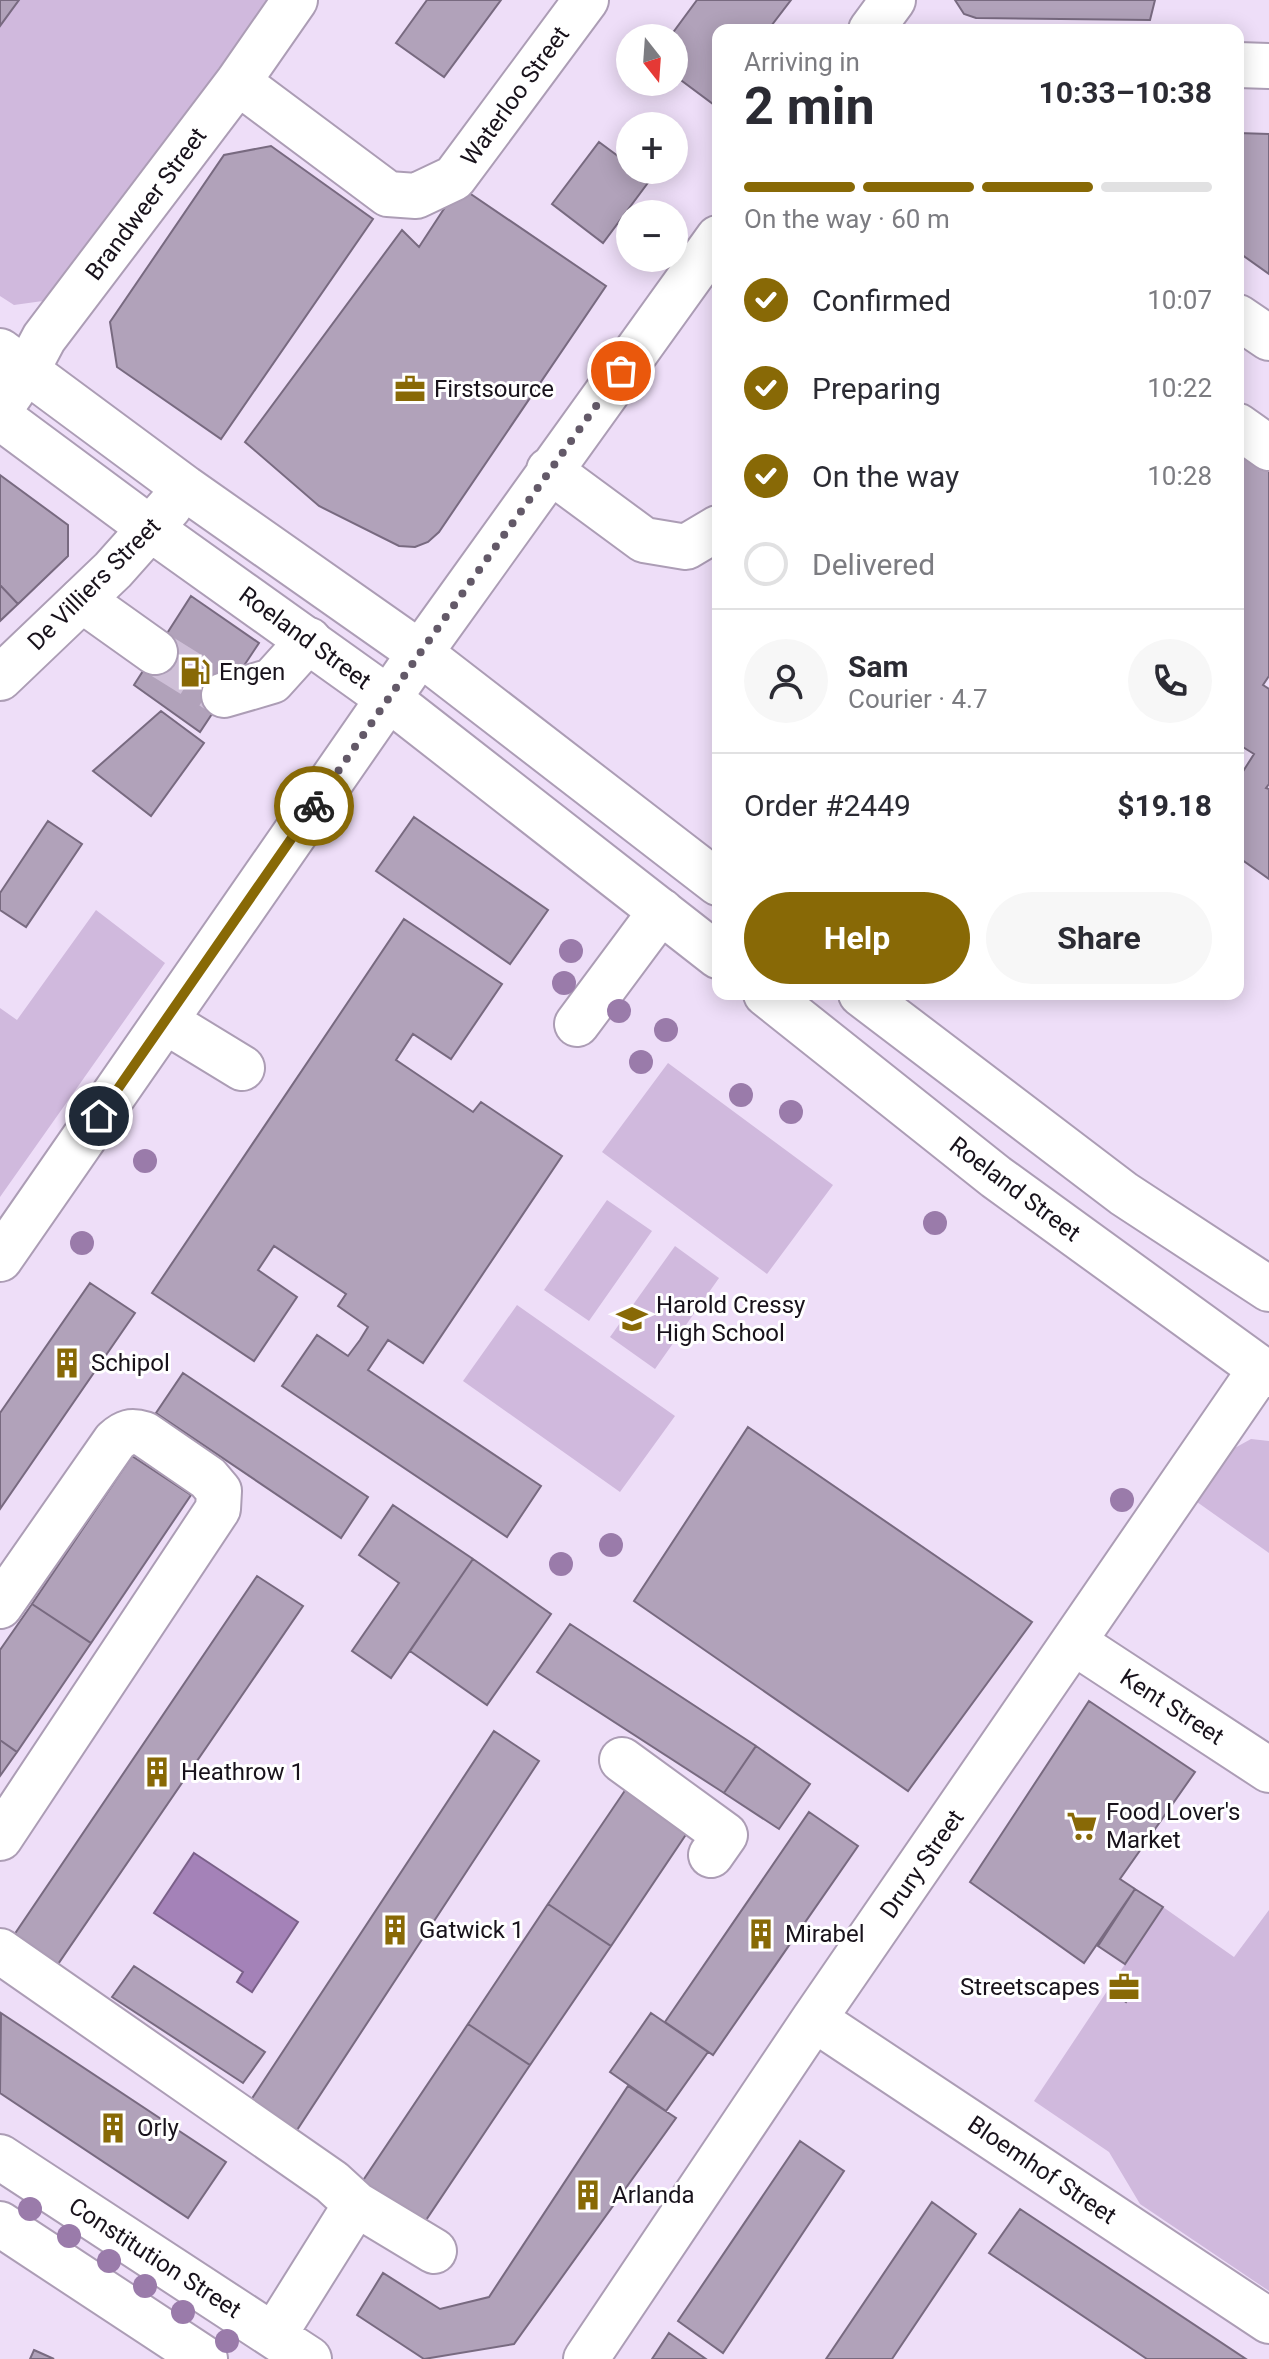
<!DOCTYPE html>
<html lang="en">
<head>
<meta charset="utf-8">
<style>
	body { margin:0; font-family:Roboto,sans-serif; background:#f7f7f7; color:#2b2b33; height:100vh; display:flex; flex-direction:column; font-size:30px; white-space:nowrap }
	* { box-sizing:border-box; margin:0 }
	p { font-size:26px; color:#7c7c81 }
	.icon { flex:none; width:44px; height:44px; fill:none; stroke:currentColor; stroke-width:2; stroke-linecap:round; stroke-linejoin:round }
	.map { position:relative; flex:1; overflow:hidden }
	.side { position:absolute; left:712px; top:24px; width:532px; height:976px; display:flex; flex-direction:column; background:#fff; border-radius:16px; box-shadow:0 4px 20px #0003 }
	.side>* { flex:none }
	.needle { width:52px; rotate:163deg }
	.tools { position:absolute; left:616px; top:24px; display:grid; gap:16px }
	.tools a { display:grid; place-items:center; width:72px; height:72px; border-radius:50%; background:#fff; box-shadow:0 4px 20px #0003; font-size:40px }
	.pin { position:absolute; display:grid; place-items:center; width:68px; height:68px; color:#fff; margin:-34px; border:4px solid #fff; border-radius:50%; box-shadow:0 2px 8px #0007 }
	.courier { position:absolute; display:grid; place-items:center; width:80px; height:80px; margin:-40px; border:6px solid #886906; border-radius:50%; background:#fff; color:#222; box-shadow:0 2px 10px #0007 }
	.head em { font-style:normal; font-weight:700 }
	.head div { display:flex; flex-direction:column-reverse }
	.head { display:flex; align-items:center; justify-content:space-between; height:136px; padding:0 32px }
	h1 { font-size:52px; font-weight:700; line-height:60px }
	.bar { display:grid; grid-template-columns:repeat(4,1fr); gap:12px 8px; align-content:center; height:96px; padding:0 32px }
	.bar i { height:10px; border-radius:6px; background:#e1e1e2 }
	.bar .current { background:#886906 }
	.bar p { grid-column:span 4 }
	.line { display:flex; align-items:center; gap:20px; padding:0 32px; border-top:2px solid #e1e1e2 }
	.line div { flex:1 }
	.round { display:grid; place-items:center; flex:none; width:84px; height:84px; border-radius:42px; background:#f7f7f7 }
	ol { padding:0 32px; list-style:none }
	li { display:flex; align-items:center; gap:24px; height:88px }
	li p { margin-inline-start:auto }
	li .icon { padding:8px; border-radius:50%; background:#886906; color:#fff; stroke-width:4 }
	li:last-child { color:#7c7c81 }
	li i { width:44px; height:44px; border:4px solid #e1e1e2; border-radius:50% }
	.button { display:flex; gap:16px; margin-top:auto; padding:16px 32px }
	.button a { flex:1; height:92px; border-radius:48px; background:#886906; color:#fff; font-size:32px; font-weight:700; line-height:92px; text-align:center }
	.button a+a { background:#f7f7f7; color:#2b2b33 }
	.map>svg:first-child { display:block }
	.green { fill:#d0b9dd }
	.water { fill:#a482b8; stroke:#7a6089; stroke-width:2 }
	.building { fill:#b1a2ba; stroke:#786a80; stroke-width:2 }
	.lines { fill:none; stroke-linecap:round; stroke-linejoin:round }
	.minor-tunnel { stroke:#cebfd7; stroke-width:44; stroke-dasharray:44 22; stroke-linecap:butt }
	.minor-casing { stroke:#ac9db5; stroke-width:48 }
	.major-casing { stroke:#ac9db5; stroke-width:48 }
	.minor { stroke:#fff; stroke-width:44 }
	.major { stroke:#fff; stroke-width:44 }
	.tree { fill:#9a7baa }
	.done { stroke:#635968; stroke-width:8; stroke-dasharray:0 14.4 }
	.route { stroke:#886906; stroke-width:10 }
	.labels { text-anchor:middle; stroke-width:6; stroke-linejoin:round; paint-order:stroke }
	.street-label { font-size:24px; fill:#18121b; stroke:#fff }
	.poi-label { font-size:24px; fill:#18121b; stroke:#fff; text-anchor:start }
</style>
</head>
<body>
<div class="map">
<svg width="1269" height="2359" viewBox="0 0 1269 2359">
	<rect width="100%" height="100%" fill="#eedef8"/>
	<path class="green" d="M 19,0 L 270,0 L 84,270 L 50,300 L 14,305 L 0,296 L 0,26 Z
		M 96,910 L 165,963 L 0,1197 L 0,1008 L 17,1020 Z
		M 668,1063 L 833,1185 L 767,1274 L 602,1152 Z
		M 607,1200 L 652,1231 L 589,1321 L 544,1290 Z
		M 675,1246 L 719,1278 L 655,1369 L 610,1337 Z
		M 517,1305 L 675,1416 L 620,1492 L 463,1381 Z
		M 1251,1439 L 1269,1441 L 1269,1553 L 1197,1502 L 1231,1450 Z
		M 1163,1907 L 1234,1957 L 1269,1910 L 1269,2291 L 1140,2204 L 1109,2152 L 1034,2101 Z"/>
	<path class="water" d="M 194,1853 L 298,1922 L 252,1992 L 237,1982 L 243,1972 L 154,1913 Z"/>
	<path class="building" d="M 0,0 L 19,0 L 0,26 Z
		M 427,0 L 501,0 L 444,77 L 396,43 Z
		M 697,0 L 791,0 L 768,30 L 718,30 L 718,97 L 713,104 L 674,75 L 674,38 L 669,38 Z
		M 955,0 L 1155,0 L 1150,20 L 976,18 L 964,14 Z
		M 1238,133 L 1269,134 L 1269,274 L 1238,252 Z
		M 599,142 L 630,165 L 630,170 L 636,170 L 650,180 L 603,243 L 552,204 Z
		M 271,146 L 373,219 L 221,439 L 117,367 L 110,322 L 224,155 Z
		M 459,186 L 606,286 L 439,532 L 428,542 L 415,547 L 399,546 L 319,506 L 245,442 L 402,230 L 419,247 Z
		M 1238,445 L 1269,467 L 1269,676 L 1263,685 L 1269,689 L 1269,784 L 1266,788 L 1269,789 L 1269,879 L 1238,857 L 1238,771 L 1242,773 L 1254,754 L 1238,744 Z
		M 0,475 L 68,525 L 68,556 L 18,604 L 0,585 Z
		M 0,585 L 18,604 L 0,621 Z
		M 191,596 L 259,643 L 200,732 L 134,685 Z
		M 161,711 L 204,743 L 151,816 L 93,771 Z
		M 414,817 L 548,910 L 510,964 L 376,871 Z
		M 48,821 L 82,844 L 26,927 L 0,910 L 0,893 Z
		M 404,919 L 502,984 L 451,1059 L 413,1034 L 396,1060 L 473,1112 L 481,1102 L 562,1156 L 423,1363 L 388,1340 L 368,1370 L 541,1486 L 507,1537 L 282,1386 L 317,1335 L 348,1356 L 360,1340 L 368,1327 L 338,1306 L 346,1294 L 274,1246 L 258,1270 L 297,1297 L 254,1361 L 152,1293 Z
		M 90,1283 L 135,1313 L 0,1509 L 0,1413 Z
		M 183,1373 L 368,1497 L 341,1538 L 156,1413 Z
		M 748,1427 L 1032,1622 L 908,1791 L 634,1601 Z
		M 132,1456 L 191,1495 L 91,1643 L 32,1604 Z
		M 393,1505 L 473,1559 L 391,1678 L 352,1651 L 399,1583 L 359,1555 Z
		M 473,1559 L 551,1614 L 487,1705 L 410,1651 Z
		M 257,1576 L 303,1606 L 56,1967 L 12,1938 Z
		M 32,1604 L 91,1643 L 17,1752 L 0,1740 L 0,1650 Z
		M 570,1624 L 756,1746 L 724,1793 L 537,1672 Z
		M 1089,1701 L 1195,1772 L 1120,1879 L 1135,1889 L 1084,1963 L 970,1882 Z
		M 494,1731 L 539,1761 L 297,2130 L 251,2100 Z
		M 0,1740 L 17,1752 L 0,1776 Z
		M 756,1746 L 810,1784 L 779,1829 L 724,1793 Z
		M 628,1786 L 691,1827 L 611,1946 L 548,1904 Z
		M 809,1812 L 858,1846 L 713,2055 L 665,2022 Z
		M 1135,1889 L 1163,1907 L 1125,1964 L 1098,1946 Z
		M 548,1904 L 611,1946 L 530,2065 L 468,2024 Z
		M 134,1966 L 265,2052 L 243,2083 L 112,1997 Z
		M 1120,1972 L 1139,1983 L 1126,2002 L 1109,1990 Z
		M 1,2013 L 226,2162 L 188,2218 L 0,2093 Z
		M 651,2013 L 708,2052 L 666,2111 L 610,2072 Z
		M 468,2024 L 530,2065 L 424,2223 L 362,2182 Z
		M 628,2086 L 676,2118 L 514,2344 L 424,2359 L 357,2315 L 383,2273 L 440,2309 L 489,2297 Z
		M 800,2141 L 844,2171 L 723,2353 L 678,2321 Z
		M 932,2202 L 976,2234 L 892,2359 L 826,2359 Z
		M 1020,2209 L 1246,2359 L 1147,2359 L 989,2253 Z
		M 669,2333 L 706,2359 L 652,2359 Z
		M 34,2350 L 54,2359 L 30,2359 Z"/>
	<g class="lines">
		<path class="minor-tunnel" d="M 155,652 L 224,695"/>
		<g class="minor-casing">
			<path id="minor" d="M 871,30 L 893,0
				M 1238,65 L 1269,66
				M 238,82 L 388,194 L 416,196 L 454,178 L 586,0
				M 1238,317 L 1269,338
				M 0,409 L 27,370 L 44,338 L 238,82 L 295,0
				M 1238,426 L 1269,448
				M 549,470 L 644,540 L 686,547 L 718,528
				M 82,600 L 155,652
				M 224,695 L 272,681 L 309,640
				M 165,1021 L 242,1068
				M 577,1024 L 661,911
				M 0,1259 L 420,653 L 718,238
				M 0,1606 L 115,1441 C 125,1432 131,1430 144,1434 L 208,1478 L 219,1491 L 218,1509 L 0,1838
				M 1075,1643 L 1269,1770
				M 622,1760 L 725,1835 L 711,1855
				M 0,1951 L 332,2182 L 356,2204 L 434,2251
				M 814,2019 L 1269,2321
				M 0,2157 L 309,2359
				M 0,2224 L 205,2359
				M 274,2335 L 356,2204
				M 586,2359 L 814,2019 L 1260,1370"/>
		</g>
		<g class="major-casing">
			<path id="major" d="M 0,351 L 185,488 L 420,653 L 718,883
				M 0,417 L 151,529 L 389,699 L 718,956
				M 0,678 L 113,570 L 170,506
				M 766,994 L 996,1177 L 1269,1375
				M 861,994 L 1124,1194 L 1269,1289"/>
		</g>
		<use href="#minor" class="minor"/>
		<use href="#major" class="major"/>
	</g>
	<g class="tree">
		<circle cx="571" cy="951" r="12"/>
		<circle cx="564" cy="983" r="12"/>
		<circle cx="619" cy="1011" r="12"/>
		<circle cx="666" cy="1030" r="12"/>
		<circle cx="641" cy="1062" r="12"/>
		<circle cx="741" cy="1095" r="12"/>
		<circle cx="791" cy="1112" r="12"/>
		<circle cx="145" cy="1161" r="12"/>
		<circle cx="935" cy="1223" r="12"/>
		<circle cx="82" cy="1243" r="12"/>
		<circle cx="1122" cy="1500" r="12"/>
		<circle cx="611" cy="1545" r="12"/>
		<circle cx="561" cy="1564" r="12"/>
		<circle cx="30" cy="2209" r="12"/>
		<circle cx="69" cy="2236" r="12"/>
		<circle cx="109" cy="2261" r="12"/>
		<circle cx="145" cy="2286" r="12"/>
		<circle cx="183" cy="2312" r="12"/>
		<circle cx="227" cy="2341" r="12"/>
	</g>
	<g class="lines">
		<path class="done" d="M 314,806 L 420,653 L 621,371"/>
		<path class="route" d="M 99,1116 L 314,806"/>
	</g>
	<defs>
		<g id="office-bare" transform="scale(2.4)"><path d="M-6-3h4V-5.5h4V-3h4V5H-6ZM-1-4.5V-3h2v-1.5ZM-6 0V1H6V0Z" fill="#886906" stroke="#fff" stroke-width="2.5" paint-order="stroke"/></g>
		<g id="fuel-bare" transform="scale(2.4)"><path d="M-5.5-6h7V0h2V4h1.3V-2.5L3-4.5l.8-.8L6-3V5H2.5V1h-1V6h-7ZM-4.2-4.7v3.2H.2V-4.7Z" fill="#886906" stroke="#fff" stroke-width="2.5" paint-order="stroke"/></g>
		<g id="school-bare" transform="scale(2.4)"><path d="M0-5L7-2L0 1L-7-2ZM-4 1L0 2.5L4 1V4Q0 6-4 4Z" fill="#886906" stroke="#fff" stroke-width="2.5" paint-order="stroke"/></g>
		<g id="building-bare" transform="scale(2.4)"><path d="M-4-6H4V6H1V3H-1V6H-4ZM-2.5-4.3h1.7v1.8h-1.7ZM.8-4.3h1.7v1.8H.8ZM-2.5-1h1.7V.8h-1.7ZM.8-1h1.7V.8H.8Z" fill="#886906" stroke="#fff" stroke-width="2.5" paint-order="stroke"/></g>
		<g id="supermarket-bare" transform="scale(2.4)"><path d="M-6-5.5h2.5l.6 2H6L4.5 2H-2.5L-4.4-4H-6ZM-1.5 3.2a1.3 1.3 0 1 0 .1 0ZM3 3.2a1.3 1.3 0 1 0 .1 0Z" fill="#886906" stroke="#fff" stroke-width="2.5" paint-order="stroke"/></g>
	</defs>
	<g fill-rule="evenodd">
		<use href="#office-bare" x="410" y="389"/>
		<use href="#fuel-bare" x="195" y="672"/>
		<use href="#school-bare" x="632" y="1319"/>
		<use href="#building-bare" x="67" y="1363"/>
		<use href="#building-bare" x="157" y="1772"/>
		<use href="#supermarket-bare" x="1082" y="1826"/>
		<use href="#building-bare" x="395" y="1930"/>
		<use href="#building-bare" x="761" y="1934"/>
		<use href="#office-bare" x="1124" y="1987"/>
		<use href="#building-bare" x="113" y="2128"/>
		<use href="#building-bare" x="588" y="2195"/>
	</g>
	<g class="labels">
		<g class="street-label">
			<text transform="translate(515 96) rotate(-54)" y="8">Waterloo Street</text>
			<text transform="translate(146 204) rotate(-53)" y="8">Brandweer Street</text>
			<text transform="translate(94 584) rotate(-45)" y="8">De Villiers Street</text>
			<text transform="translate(305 638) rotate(36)" y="8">Roeland Street</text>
			<text transform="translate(1015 1189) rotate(37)" y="8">Roeland Street</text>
			<text transform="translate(1172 1707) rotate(33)" y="8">Kent Street</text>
			<text transform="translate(922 1864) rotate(-55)" y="8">Drury Street</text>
			<text transform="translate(1042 2170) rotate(34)" y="8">Bloemhof Street</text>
			<text transform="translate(155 2258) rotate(33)" y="8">Constitution Street</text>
		</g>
		<g class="poi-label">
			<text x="434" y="397">Firstsource</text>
			<text x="219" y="680">Engen</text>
			<text x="656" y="1313">Harold Cressy<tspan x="656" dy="28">High School</tspan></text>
			<text x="91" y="1371">Schipol</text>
			<text x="181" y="1780">Heathrow 1</text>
			<text x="1106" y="1820">Food Lover's<tspan x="1106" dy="28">Market</tspan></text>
			<text x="419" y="1938">Gatwick 1</text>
			<text x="785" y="1942">Mirabel</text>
			<text x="1100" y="1995" text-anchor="end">Streetscapes</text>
			<text x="137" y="2136">Orly</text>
			<text x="612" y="2203">Arlanda</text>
		</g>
	</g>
</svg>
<div class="tools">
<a><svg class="needle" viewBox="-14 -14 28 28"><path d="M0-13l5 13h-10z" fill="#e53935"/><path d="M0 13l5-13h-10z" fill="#7c7c81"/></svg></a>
<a>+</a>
<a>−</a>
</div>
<div class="pin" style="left:621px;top:371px;background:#ea580c"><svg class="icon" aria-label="bag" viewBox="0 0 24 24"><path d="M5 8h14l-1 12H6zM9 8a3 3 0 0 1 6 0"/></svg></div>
<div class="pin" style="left:99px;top:1116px;background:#1f2937"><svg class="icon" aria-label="home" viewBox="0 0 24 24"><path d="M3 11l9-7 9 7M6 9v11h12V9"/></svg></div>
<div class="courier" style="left:314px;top:806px"><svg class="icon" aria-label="bike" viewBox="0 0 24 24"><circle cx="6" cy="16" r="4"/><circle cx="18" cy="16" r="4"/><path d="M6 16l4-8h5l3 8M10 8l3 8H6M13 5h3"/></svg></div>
<section class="side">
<div class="head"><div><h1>2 min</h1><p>Arriving in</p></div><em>10:33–10:38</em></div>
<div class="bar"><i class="current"></i><i class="current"></i><i class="current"></i><i></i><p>On the way · 60 m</p></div>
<ol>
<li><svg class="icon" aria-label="check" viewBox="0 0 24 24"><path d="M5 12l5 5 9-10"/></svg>Confirmed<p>10:07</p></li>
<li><svg class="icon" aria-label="check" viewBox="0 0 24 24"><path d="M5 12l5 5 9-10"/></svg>Preparing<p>10:22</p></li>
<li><svg class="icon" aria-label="check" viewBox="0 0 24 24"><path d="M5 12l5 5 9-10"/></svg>On the way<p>10:28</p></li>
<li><i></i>Delivered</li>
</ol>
<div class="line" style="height:144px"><a class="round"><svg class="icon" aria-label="person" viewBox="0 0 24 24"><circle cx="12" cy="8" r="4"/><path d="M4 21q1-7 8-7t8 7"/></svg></a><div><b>Sam</b><p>Courier · 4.7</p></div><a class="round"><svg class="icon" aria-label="phone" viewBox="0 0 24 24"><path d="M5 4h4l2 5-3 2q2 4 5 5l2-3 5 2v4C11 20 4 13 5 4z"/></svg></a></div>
<div class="line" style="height:104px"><div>Order #2449</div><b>$19.18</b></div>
<div class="button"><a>Help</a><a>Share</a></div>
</section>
</div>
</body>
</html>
